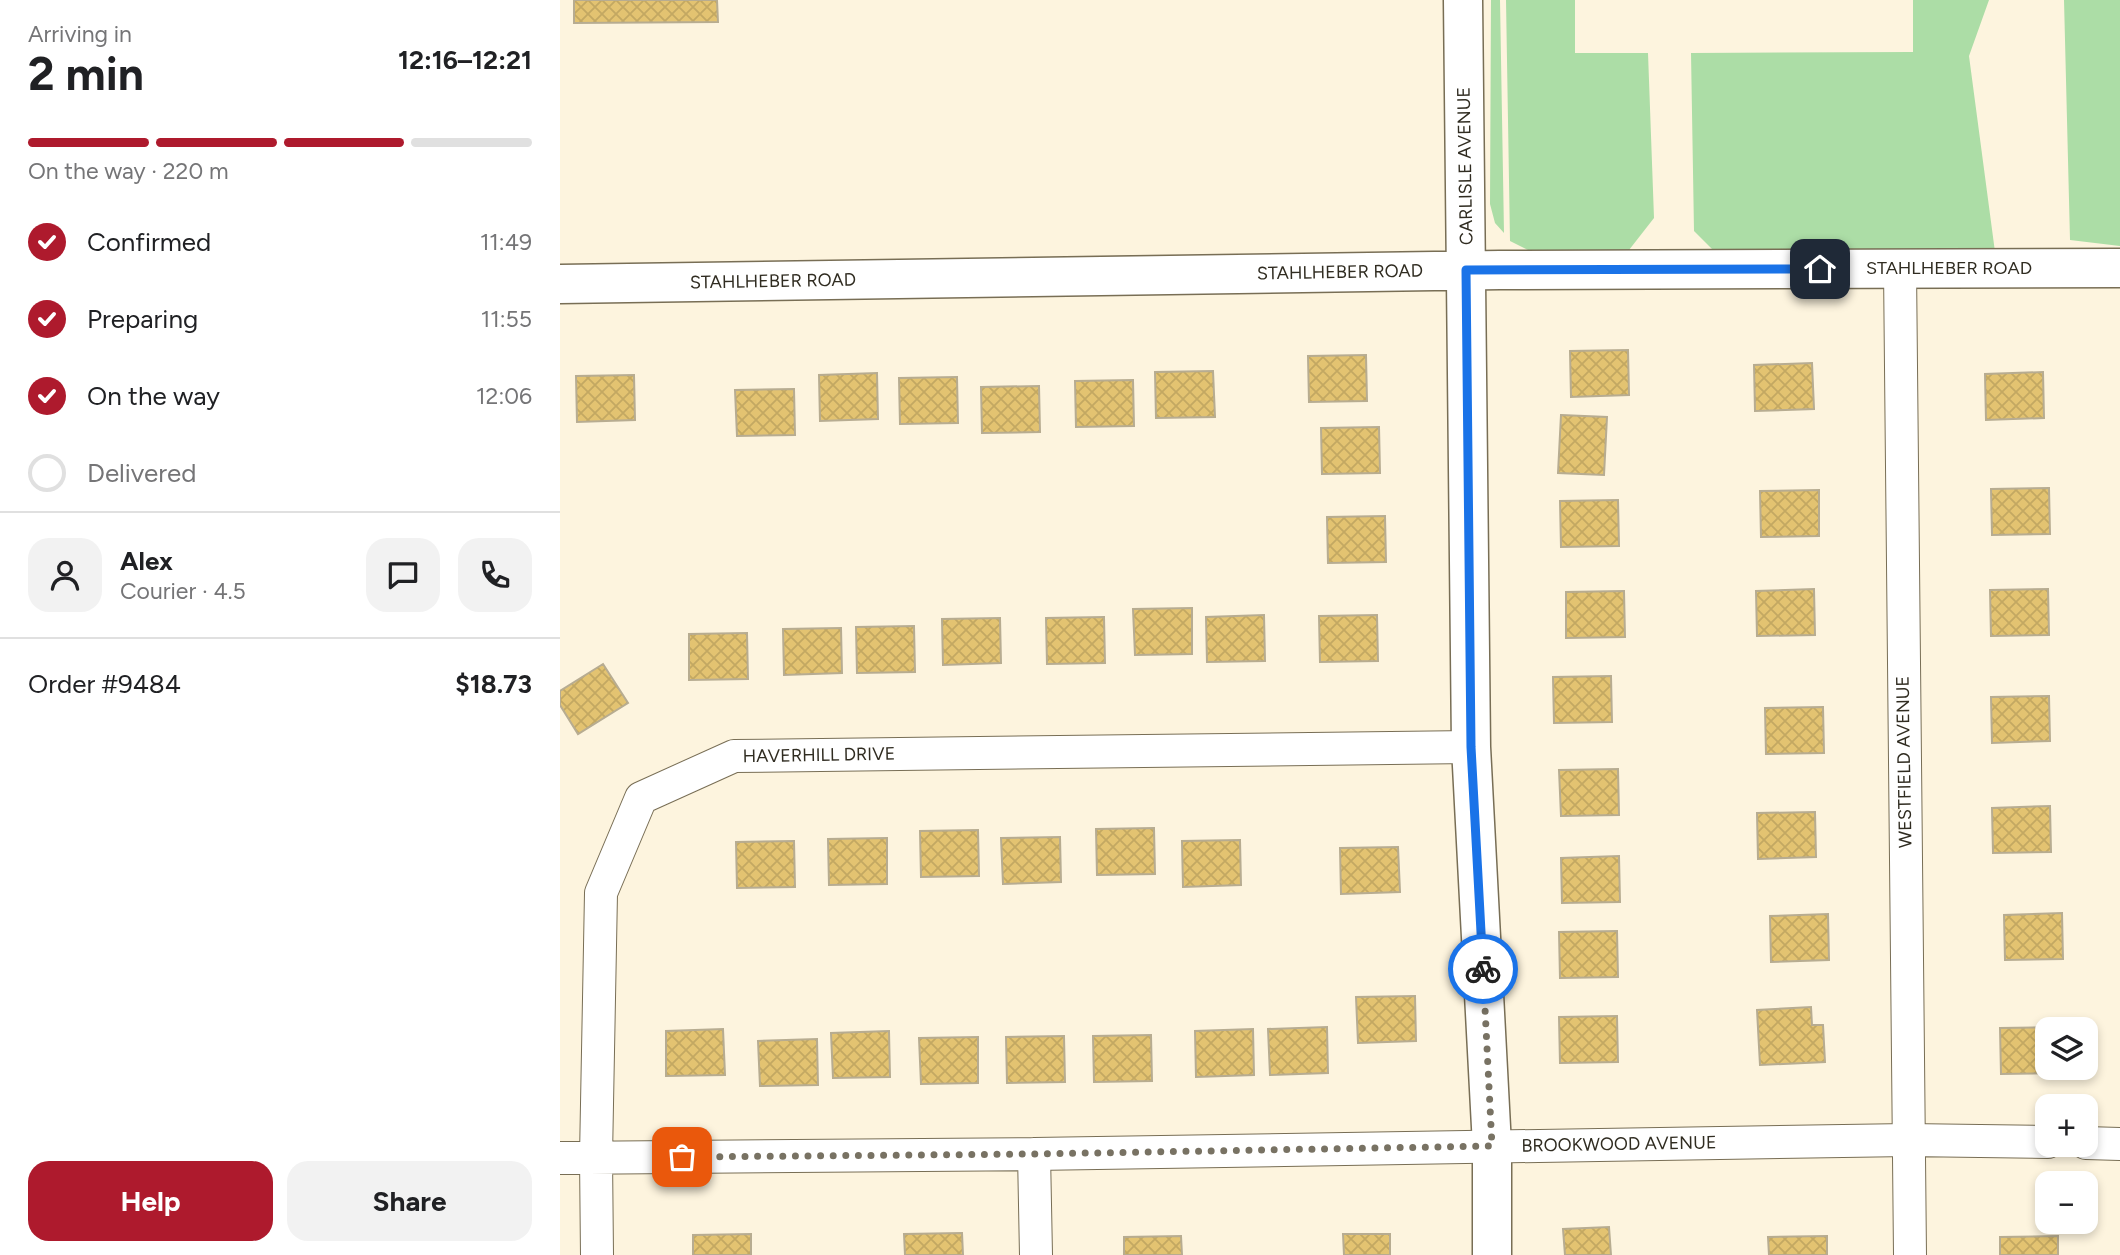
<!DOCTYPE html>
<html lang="en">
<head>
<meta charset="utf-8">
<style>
	body { margin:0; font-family:Figtree,sans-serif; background:#f2f2f2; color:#202124; height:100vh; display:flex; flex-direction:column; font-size:26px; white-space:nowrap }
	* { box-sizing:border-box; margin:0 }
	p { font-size:23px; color:#757577 }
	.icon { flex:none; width:38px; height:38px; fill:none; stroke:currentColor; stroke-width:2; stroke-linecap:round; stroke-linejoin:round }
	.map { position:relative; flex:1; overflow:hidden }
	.details { display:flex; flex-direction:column; background:#fff; width:560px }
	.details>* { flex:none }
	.controls { position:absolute; left:1475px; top:1017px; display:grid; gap:14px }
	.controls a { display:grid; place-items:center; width:63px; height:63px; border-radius:14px; background:#fff; box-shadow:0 4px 10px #0003; font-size:35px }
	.pin { position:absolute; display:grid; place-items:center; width:60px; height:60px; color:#fff; margin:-30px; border-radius:14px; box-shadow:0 4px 10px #0006 }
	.courier { position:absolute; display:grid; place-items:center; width:70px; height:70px; margin:-35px; border:5px solid #1a73e8; border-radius:50%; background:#fff; color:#222; box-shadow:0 2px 9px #0007 }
	.head em { font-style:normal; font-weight:700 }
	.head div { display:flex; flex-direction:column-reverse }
	.head { display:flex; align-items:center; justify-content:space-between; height:119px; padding:0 28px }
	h1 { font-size:46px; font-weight:700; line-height:52px }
	.bar { display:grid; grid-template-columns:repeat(4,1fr); gap:10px 7px; align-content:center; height:84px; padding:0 28px }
	.bar i { height:9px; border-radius:5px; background:#e0e0e0 }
	.bar .selected { background:#ae1a2d }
	.bar p { grid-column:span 4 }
	.line { display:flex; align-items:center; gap:18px; padding:0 28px; border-top:2px solid #e0e0e0 }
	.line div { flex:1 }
	.round { display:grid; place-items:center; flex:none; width:74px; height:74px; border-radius:21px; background:#f2f2f2 }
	ol { padding:0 28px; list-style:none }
	li { display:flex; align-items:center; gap:21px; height:77px }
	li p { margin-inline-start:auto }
	li .icon { padding:7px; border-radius:50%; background:#ae1a2d; color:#fff; stroke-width:4 }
	li:last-child { color:#757577 }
	li i { width:38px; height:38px; border:4px solid #e0e0e0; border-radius:50% }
	.button { display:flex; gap:14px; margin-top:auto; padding:14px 28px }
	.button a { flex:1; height:80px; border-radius:21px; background:#ae1a2d; color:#fff; font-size:28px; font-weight:700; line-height:80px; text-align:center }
	.button a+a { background:#f2f2f2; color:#202124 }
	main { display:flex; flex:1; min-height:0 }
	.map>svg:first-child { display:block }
	.grass { fill:#acdda6 }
	.building { fill:url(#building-cross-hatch); stroke:#b7ac91; stroke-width:2 }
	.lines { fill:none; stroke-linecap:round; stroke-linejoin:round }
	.minor-casing { stroke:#786e55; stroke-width:34 }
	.tertiary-casing { stroke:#786e55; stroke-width:41 }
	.minor { stroke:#fff; stroke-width:32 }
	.tertiary { stroke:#fff; stroke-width:38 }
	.done { stroke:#787263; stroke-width:7; stroke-dasharray:0 12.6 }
	.route { stroke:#1a73e8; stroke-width:9 }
	.labels { text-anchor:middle; stroke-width:6; stroke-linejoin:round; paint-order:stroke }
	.street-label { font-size:18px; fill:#302c21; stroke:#fff }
</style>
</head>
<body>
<main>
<section class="details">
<div class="head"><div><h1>2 min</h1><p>Arriving in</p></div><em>12:16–12:21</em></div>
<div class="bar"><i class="selected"></i><i class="selected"></i><i class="selected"></i><i></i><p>On the way · 220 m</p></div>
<ol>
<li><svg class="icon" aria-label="check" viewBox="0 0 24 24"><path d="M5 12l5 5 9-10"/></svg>Confirmed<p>11:49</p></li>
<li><svg class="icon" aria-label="check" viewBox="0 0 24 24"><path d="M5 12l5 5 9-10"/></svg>Preparing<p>11:55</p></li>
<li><svg class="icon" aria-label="check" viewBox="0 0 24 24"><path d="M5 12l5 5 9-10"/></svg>On the way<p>12:06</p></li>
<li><i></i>Delivered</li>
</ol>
<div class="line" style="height:126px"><a class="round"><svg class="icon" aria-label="person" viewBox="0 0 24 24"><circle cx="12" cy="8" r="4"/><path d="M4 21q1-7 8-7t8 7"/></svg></a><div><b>Alex</b><p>Courier · 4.5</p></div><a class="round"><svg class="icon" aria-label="chat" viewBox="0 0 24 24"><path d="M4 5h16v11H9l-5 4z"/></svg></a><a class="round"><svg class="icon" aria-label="phone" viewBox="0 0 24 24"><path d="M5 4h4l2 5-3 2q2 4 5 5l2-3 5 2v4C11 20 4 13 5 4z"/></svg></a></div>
<div class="line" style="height:91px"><div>Order #9484</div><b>$18.73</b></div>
<div class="button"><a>Help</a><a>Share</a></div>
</section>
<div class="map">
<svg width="1560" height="1255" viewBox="0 0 1560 1255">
	<defs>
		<pattern id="building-cross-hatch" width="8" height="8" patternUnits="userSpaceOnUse" patternTransform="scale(1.75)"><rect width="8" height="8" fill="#e3c371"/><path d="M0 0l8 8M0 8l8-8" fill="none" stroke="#c3a862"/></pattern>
	</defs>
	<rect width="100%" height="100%" fill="#fdf4de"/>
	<path class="grass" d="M 931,0 L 940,0 L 944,233 L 935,223 L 930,204 Z
		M 946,0 L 1015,0 L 1015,53 L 1088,53 L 1094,218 L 1069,250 L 968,250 L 950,241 Z
		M 1353,0 L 1429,0 L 1409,56 L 1435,252 L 1157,254 L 1134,231 L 1131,53 L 1353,52 Z
		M 1504,0 L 1560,0 L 1560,246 L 1510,240 Z"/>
	<path class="building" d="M 14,0 L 157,0 L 158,22 L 14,23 Z
		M 1068,350 L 1069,395 L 1011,397 L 1010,351 Z
		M 806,355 L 807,401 L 749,402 L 748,356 Z
		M 1252,363 L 1254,409 L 1195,411 L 1194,365 Z
		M 653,371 L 655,417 L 596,418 L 595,372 Z
		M 1483,372 L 1484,418 L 1426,420 L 1425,374 Z
		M 317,373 L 318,419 L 260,421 L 259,375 Z
		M 74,375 L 75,420 L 17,422 L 16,376 Z
		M 397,377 L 398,423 L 340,424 L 339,378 Z
		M 573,380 L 574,426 L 516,427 L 515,381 Z
		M 479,386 L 480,432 L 422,433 L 421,387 Z
		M 234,389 L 235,435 L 177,436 L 175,390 Z
		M 1001,415 L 1047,417 L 1044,475 L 998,473 Z
		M 819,427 L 820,473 L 762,474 L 761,428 Z
		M 1489,488 L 1490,534 L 1432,535 L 1431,489 Z
		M 1259,490 L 1259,536 L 1201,537 L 1200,491 Z
		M 1058,500 L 1059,546 L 1001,547 L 1000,501 Z
		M 825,516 L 826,562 L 768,563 L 767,517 Z
		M 1254,589 L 1255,635 L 1197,636 L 1196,591 Z
		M 1488,589 L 1489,635 L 1431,636 L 1430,590 Z
		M 1064,591 L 1065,637 L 1006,638 L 1006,592 Z
		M 632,608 L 632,654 L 575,655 L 573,609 Z
		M 704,615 L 705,661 L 647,662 L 646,617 Z
		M 817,615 L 818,661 L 760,662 L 759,616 Z
		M 544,617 L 545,663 L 487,664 L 486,618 Z
		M 440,618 L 441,663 L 383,665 L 382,619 Z
		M 354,626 L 355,672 L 297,673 L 296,627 Z
		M 281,628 L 282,673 L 224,675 L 223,629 Z
		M 187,633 L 188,679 L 129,680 L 129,634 Z
		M 43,664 L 68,703 L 18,734 L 0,705 L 0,691 Z
		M 1051,676 L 1052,722 L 994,723 L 993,677 Z
		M 1489,696 L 1490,741 L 1432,743 L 1431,697 Z
		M 1263,707 L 1264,753 L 1206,754 L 1205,708 Z
		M 1058,769 L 1059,815 L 1001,816 L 999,770 Z
		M 1490,806 L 1491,852 L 1433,853 L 1432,808 Z
		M 1255,812 L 1256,857 L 1198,859 L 1197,813 Z
		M 594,828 L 595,874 L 537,875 L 536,829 Z
		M 418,830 L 419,876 L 361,877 L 360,831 Z
		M 500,837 L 501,882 L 443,884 L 441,838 Z
		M 327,838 L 327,884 L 269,885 L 268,839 Z
		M 680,840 L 681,885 L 623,887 L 622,841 Z
		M 234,841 L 235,887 L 177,888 L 176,842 Z
		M 838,847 L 840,892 L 781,894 L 780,848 Z
		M 1059,856 L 1060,902 L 1002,903 L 1001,858 Z
		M 1502,913 L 1503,959 L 1445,960 L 1444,915 Z
		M 1268,914 L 1269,960 L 1211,962 L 1210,916 Z
		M 1057,931 L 1058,977 L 1000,978 L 999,932 Z
		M 855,996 L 856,1041 L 798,1043 L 796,997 Z
		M 1251,1007 L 1252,1025 L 1263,1025 L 1265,1062 L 1200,1065 L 1197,1010 Z
		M 1057,1016 L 1058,1062 L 1000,1063 L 999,1017 Z
		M 767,1027 L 768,1073 L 710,1075 L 708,1029 Z
		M 1498,1027 L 1488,1029 L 1488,1068 L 1499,1068 L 1500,1073 L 1441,1074 L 1440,1028 Z
		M 163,1029 L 165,1075 L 106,1076 L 106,1031 Z
		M 693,1029 L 694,1075 L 636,1077 L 635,1031 Z
		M 329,1031 L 330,1077 L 273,1078 L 271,1033 Z
		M 591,1035 L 592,1081 L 534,1082 L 533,1036 Z
		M 504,1036 L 505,1082 L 447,1083 L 446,1037 Z
		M 418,1037 L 418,1083 L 361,1084 L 359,1038 Z
		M 257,1039 L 258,1085 L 200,1086 L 198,1041 Z
		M 1049,1227 L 1051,1255 L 1005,1255 L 1003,1229 Z
		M 402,1233 L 403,1255 L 345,1255 L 344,1234 Z
		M 191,1234 L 191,1255 L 133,1255 L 133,1235 Z
		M 783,1234 L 830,1234 L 830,1255 L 784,1255 Z
		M 621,1236 L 622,1255 L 564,1255 L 564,1237 Z
		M 1267,1236 L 1267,1255 L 1209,1255 L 1208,1237 Z
		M 1498,1236 L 1498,1255 L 1440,1255 L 1440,1237 Z"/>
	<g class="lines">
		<g class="minor-casing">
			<path id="minor" d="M 1340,268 L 1350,1255
				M 1526,1143 L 1560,1144
				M 474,1154 L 476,1255
				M 0,1158 L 474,1154 L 1348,1140 L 1488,1142
				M 37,1255 L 36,1157 L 41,893 L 81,798 L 174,756 L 911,747"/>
		</g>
		<g class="tertiary-casing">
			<path id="tertiary" d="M 903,0 L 911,747 L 932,1146 L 932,1255
				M 0,284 L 940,270 L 1560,268"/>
		</g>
		<use href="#minor" class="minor"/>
		<use href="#tertiary" class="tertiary"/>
	</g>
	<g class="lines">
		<path class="done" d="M 122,1157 L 474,1154 L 932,1146 L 923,969"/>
		<path class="route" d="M 923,969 L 911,747 L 906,270 L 1260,269"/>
	</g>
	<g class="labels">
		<g class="street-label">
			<text transform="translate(905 166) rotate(-91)" y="6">CARLISLE AVENUE</text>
			<text x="1389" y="274">STAHLHEBER ROAD</text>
			<text transform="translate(780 272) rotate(-1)" y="6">STAHLHEBER ROAD</text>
			<text transform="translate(213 281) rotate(-1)" y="6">STAHLHEBER ROAD</text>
			<text transform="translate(259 755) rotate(-1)" y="6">HAVERHILL DRIVE</text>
			<text transform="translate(1344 762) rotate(-91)" y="6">WESTFIELD AVENUE</text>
			<text transform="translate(1059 1144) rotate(-1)" y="6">BROOKWOOD AVENUE</text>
		</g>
	</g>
</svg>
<div class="controls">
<a><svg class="icon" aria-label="layers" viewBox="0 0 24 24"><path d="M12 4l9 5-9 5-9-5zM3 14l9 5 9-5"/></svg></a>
<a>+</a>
<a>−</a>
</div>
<div class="pin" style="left:122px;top:1157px;background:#ea580c"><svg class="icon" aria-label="bag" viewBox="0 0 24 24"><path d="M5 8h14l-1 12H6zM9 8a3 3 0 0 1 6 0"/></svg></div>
<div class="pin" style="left:1260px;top:269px;background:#1f2937"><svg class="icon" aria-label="home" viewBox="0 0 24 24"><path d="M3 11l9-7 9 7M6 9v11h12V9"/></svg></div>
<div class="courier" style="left:923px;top:969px"><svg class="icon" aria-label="bike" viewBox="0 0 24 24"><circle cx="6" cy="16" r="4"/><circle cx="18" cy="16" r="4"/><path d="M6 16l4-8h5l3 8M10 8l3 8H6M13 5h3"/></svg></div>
</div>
</main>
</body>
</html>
